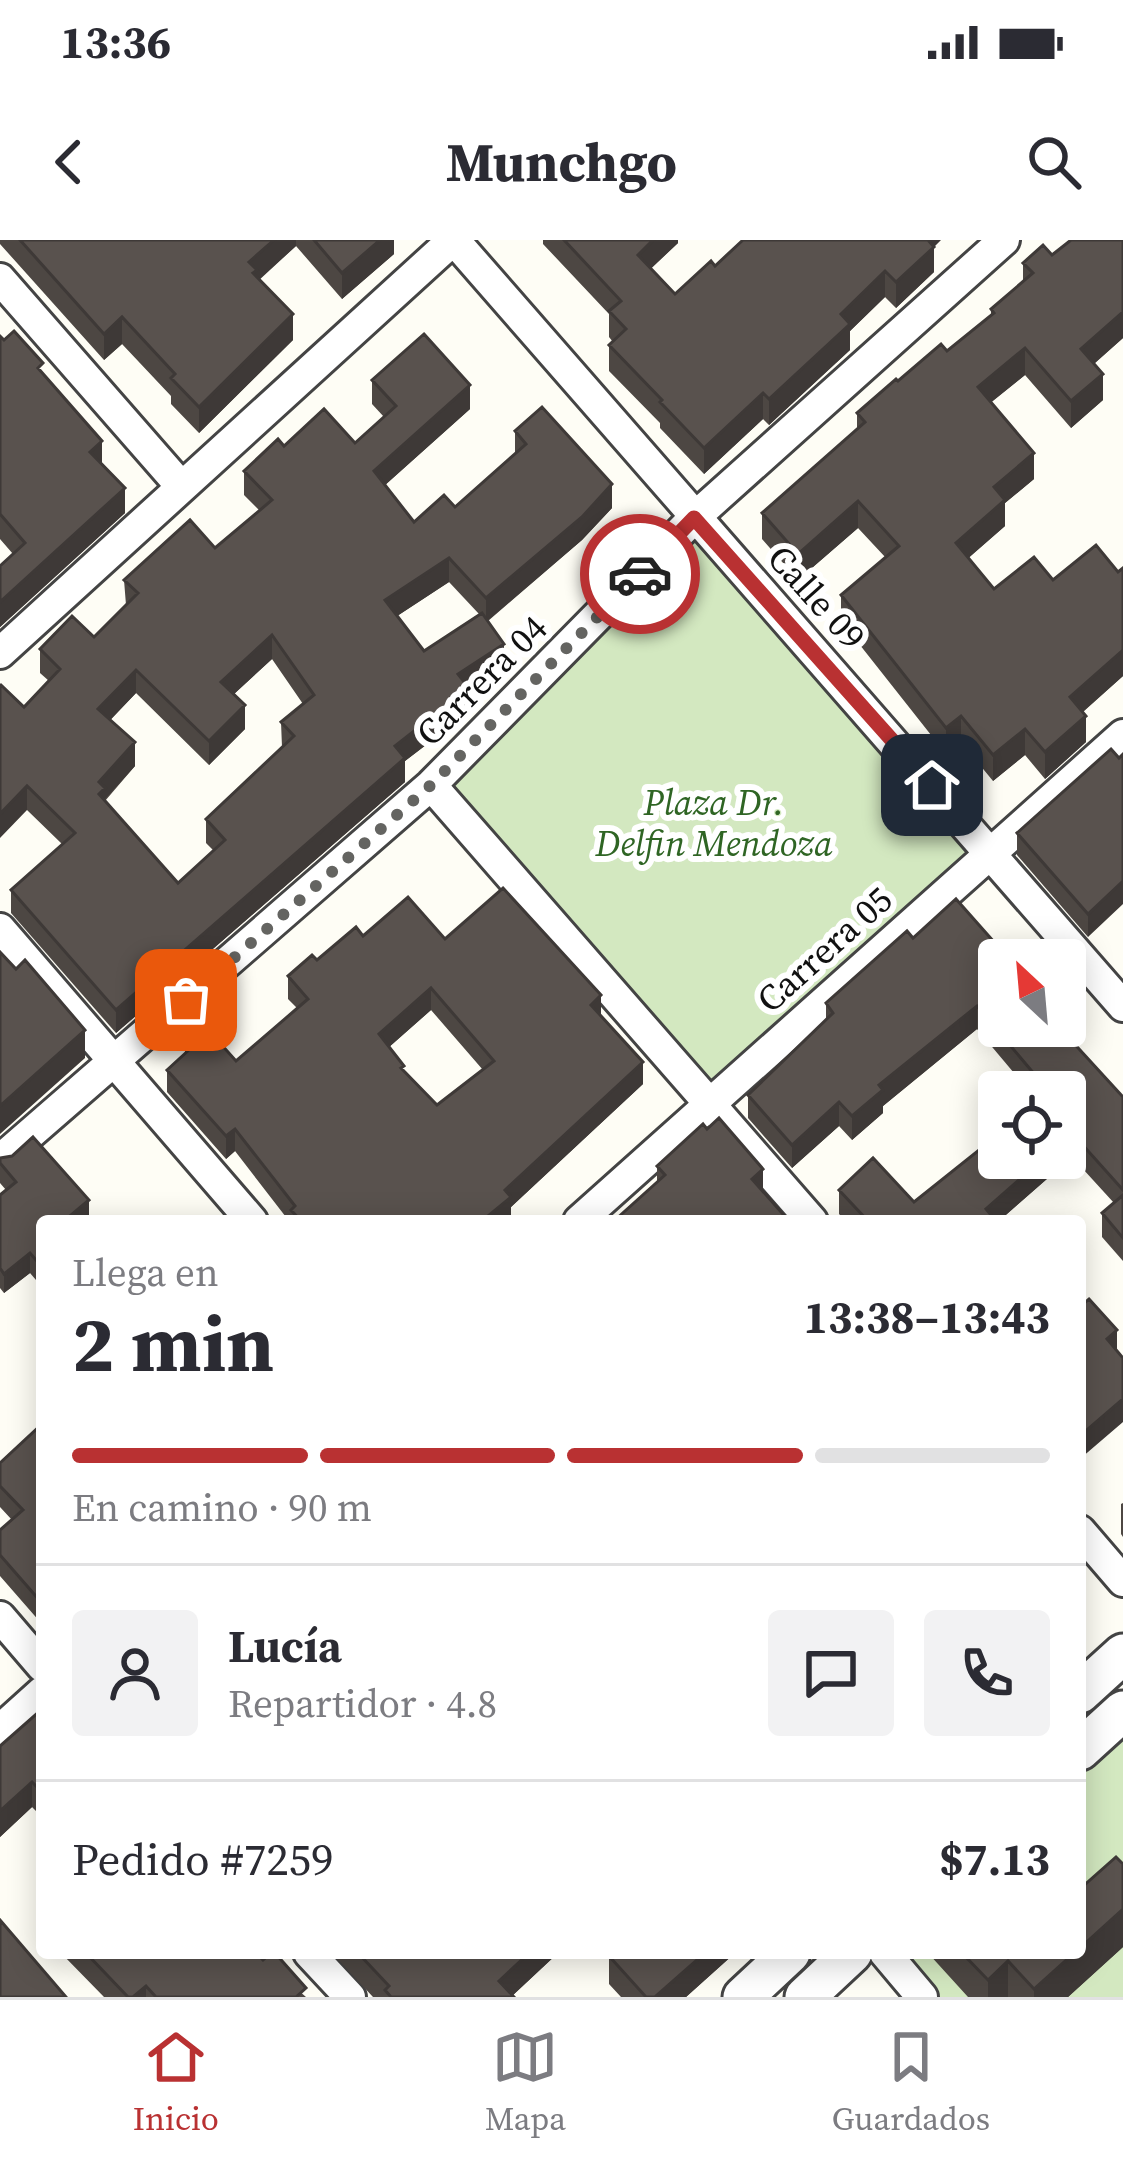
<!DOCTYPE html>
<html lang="es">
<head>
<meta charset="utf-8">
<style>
	body { margin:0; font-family:"Source Serif 4",serif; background:#f2f2f3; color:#2b2b33; height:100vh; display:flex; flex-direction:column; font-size:45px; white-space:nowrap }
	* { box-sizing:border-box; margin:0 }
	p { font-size:39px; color:#7c7c81 }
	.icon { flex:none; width:66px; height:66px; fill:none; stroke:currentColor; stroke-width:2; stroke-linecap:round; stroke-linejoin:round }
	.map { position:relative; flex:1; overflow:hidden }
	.panel { position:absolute; left:36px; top:975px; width:1050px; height:744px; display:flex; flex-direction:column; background:#fff; border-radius:12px; box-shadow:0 6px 30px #0003 }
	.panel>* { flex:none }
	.needle { width:78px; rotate:334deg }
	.buttons { position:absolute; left:978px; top:699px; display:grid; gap:24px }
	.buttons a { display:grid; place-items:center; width:108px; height:108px; border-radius:12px; background:#fff; box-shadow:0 6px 30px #0003; font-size:60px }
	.pin { position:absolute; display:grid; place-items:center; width:102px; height:102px; color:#fff; margin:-51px; border-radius:24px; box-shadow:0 6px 18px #0006 }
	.courier { position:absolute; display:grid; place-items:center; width:120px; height:120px; margin:-60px; border:9px solid #b93132; border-radius:50%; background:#fff; color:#222; box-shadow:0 3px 15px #0007 }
	.head em { font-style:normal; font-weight:700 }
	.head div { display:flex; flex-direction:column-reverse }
	.head { display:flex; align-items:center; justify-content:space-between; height:204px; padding:0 36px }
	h1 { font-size:78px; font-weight:700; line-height:90px }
	.bar { display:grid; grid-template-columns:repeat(4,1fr); gap:18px 12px; align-content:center; height:144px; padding:0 36px }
	.bar i { height:15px; border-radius:9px; background:#e1e1e2 }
	.bar .current { background:#b93132 }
	.bar p { grid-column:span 4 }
	.line { display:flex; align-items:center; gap:30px; padding:0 36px; border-top:3px solid #e1e1e2 }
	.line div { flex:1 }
	.round { display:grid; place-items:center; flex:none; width:126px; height:126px; border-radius:12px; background:#f2f2f3 }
	.status { display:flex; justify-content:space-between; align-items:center; height:84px; padding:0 60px; background:#fff; direction:ltr }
	.status svg { height:33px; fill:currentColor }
	header { display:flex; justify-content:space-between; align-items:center; height:156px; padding:0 36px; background:#fff; font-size:54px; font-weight:700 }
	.menu { display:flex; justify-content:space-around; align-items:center; height:168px; border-top:3px solid #e1e1e2; background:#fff; font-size:33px; color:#7c7c81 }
	.menu a { display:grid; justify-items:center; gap:6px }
	.menu .current { color:#b93132 }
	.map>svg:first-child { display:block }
	.green { fill:#d3e8c0 }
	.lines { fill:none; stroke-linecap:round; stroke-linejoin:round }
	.minor-casing { stroke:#444; stroke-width:36 }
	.tertiary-casing { stroke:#444; stroke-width:45 }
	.minor { stroke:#fff; stroke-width:30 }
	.tertiary { stroke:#fff; stroke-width:39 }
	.wall { fill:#4d4743; fill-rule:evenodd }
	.shaded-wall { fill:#3e3937 }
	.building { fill:#59524e; stroke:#3e3937; stroke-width:3; fill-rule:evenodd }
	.done { stroke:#646461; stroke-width:12; stroke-dasharray:0 21.6 }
	.route { stroke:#b93132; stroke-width:15 }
	.labels { text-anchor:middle; stroke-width:12; stroke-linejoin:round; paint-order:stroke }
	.street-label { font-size:36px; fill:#111; stroke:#fff }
	.park-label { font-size:36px; font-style:italic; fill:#2f6524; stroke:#fff }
</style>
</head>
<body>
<div class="status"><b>13:36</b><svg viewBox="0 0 49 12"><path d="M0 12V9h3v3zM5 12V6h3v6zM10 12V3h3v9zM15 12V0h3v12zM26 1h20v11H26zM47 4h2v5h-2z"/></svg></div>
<header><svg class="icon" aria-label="back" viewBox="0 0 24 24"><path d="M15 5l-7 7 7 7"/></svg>Munchgo<svg class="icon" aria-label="search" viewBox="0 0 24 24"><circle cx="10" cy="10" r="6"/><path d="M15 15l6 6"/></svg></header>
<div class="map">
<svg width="1123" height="1757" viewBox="0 0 1123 1757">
	<rect width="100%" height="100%" fill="#fefdf5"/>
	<path class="green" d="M 694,278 L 991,611 L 710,864 L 431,545 Z
		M 1123,1452 L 1123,1757 L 915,1757 L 877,1713 L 1080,1713 L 1080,1484 Z"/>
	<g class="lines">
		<g class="minor-casing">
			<path id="minor" d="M 454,0 L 1123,766
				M 0,39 L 180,245
				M 0,413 L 453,0
				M 431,545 L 812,981
				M 0,689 L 252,981
				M 0,920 L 431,545 L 694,278 L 1004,0
				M 579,981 L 1123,495
				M 1080,1291 L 1123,1341
				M 0,1377 L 42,1426
				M 0,1490 L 42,1452
				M 309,1713 L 350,1757
				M 885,1713 L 922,1757"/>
		</g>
		<g class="tertiary-casing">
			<path id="tertiary" d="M 1080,1453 L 1123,1414
				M 1080,1510 L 1123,1471
				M 743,1757 L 790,1713
				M 805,1757 L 852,1713"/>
		</g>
		<use href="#minor" class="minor"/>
		<use href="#tertiary" class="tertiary"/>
	</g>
	<path class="wall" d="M 0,0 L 394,0 L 394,14 L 342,59 L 296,6 L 259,39 L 293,100 L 199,193 L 171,164 L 171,156 L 122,104 L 104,120 L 0,4 Z
		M 543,0 L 678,0 L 678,3 L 651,28 L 675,54 L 715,26 L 934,7 L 934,32 L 896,68 L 885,57 L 850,91 L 850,110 L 769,185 L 763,179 L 704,234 L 660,188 L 660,183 L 609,131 L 609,105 L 613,102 L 609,97 L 609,74 L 543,4 Z
		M 1123,0 L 1123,98 L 1094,124 L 1103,160 L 1071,188 L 1025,135 L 991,162 L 1034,239 L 1005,263 L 1005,286 L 968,318 L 994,349 L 1123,436 L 1083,472 L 1086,502 L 1045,539 L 1025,515 L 993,541 L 961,502 L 946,514 L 841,381 L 841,355 L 886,318 L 858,288 L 798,340 L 762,299 L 762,273 L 857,189 L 857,173 L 898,141 L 947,111 L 991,75 L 991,69 L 1023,41 L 1023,23 Z
		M 0,96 L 43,133 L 102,224 L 125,273 L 0,387 L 0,326 L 13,314 L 0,299 Z
		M 372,140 L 470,169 L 385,245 L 414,282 L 455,267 L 515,214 L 515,191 L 612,268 L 582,300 L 488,381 L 504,428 L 469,451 L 469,472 L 405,521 L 405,542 L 116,793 L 11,673 L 11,650 L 62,604 L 27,570 L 24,467 L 49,441 L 40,433 L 40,409 L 94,397 L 126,365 L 124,340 L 215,308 L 259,270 L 244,255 L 244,231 L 284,206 L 355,203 L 384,177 L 372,164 ZM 449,342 L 479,374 L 424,411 L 397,376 ZM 272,419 L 303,464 L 281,482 L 282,507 L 206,579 L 206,603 L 213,610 L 178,643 L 105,561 L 135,526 L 110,480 L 136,453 L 209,525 L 245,489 L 234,454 Z
		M 1119,518 L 1088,697 L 1017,615 L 1017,593 Z
		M 907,691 L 999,786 L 1123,857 L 1123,1021 L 1102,997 L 1102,973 L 1114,963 L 1072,917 L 999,981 L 846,981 L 839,974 L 839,950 L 914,962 L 1065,852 L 1030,852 L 977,789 L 883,866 L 883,873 L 852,900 L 839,886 L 792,928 L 748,878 L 748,855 L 826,780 L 826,763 Z
		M 363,696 L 445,699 L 601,776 L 643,844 L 511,967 L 511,979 L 508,981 L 289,981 L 235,911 L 226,919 L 167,852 L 167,830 L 185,814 L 185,802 L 236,821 L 297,768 L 288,759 L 288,736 ZM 431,770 L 483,830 L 437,865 L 404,831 L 389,807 Z
		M 0,918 L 89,979 L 87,981 L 42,981 L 42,1047 L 30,1033 L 4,1053 L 0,1048 L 0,955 L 6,950 L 0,943 Z
		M 657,926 L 763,951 L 657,943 Z
		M 42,1174 L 42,1382 L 41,1383 L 0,1336 L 0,1290 L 12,1280 L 0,1267 L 0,1223 L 41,1185 Z
		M 1123,1263 L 1123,1297 L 1121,1294 L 1121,1264 Z
		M 42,1469 L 42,1577 L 32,1567 L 0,1597 L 0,1506 Z
		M 42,1656 L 42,1693 L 36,1687 L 36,1661 Z
		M 1123,1707 L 1068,1757 L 968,1757 L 928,1713 L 1080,1713 Z
		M 61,1713 L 256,1713 L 306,1757 L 104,1757 Z
		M 332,1713 L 558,1713 L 513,1755 L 514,1757 L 373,1757 Z
		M 613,1713 L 735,1713 L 686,1757 L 621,1757 L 609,1744 L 609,1716 Z"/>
	<path class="shaded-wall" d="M 274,0 L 296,0 L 296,6 L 257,42 L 249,22 Z
		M 380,0 L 394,0 L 394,14 L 342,59 L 342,33 Z
		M 654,0 L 678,0 L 678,3 L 638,41 L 638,15 Z
		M 921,0 L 941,0 L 934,7 L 934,32 L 896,68 L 896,42 Z
		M 885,31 L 885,57 L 850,91 L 850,110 L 769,185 L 769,159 L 841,74 Z
		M 1123,71 L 1123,98 L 1081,135 L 1081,109 Z
		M 293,74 L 293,100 L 199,193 L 199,167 Z
		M 122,77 L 122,104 L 104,120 L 104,94 Z
		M 1025,108 L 1025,135 L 978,173 L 978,147 Z
		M 1103,134 L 1103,160 L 1071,188 L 1071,161 Z
		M 470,145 L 470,169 L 374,255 L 374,231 Z
		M 763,153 L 763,179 L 704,234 L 704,208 Z
		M 102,201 L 102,226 L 90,212 Z
		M 1034,213 L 1034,239 L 1005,263 L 1005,286 L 956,329 L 956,303 L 994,247 Z
		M 612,244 L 612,268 L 582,300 L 486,382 L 486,358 Z
		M 125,248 L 125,273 L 0,387 L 0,362 Z
		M 858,261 L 858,288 L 798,340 L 798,314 Z
		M 449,318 L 449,342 L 385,384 L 385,360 Z
		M 272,395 L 272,419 L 221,466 L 221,442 Z
		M 504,404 L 504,428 L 469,451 L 469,472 L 405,521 L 405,542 L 116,793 L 116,770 L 395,506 L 458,434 Z
		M 1123,410 L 1123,436 L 1070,483 L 1070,457 Z
		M 136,430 L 136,453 L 98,493 L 98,469 Z
		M 245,465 L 245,489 L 209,525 L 209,501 Z
		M 961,476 L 961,502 L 946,514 L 946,488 Z
		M 1086,476 L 1086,502 L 1045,539 L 1045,512 Z
		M 1025,489 L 1025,515 L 993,541 L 993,515 Z
		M 135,502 L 135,526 L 105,559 L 105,572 L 99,578 L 99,542 Z
		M 27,546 L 27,570 L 0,598 L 0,574 Z
		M 1123,641 L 1123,664 L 1088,697 L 1088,674 Z
		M 431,748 L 431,770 L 379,816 L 379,794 Z
		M 601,755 L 601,777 L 591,765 Z
		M 977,766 L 977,789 L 883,866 L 883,873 L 852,900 L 852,876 L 879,845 Z
		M 85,790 L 85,818 L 0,894 L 0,866 Z
		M 643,822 L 643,844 L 511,967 L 511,979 L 508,981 L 482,981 L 505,950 Z
		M 839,862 L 839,886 L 792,928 L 792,905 Z
		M 235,889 L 235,911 L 226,919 L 226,896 Z
		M 1072,893 L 1072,917 L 999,981 L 986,981 L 986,969 L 1044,918 L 1065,918 L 1065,899 Z
		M 763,929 L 763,954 L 752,939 Z
		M 89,960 L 89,979 L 87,981 L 64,981 Z
		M 30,1013 L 30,1033 L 4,1053 L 4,1034 Z
		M 1117,1090 L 1117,1114 L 1107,1099 Z
		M 1123,1159 L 1123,1182 L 1081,1218 L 1080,1234 L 1080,1196 Z
		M 32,1542 L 32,1567 L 0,1597 L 0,1571 Z
		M 1123,1669 L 1123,1707 L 1068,1757 L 1034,1757 L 1034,1749 L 1074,1713 L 1080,1713 L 1080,1708 Z
		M 529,1713 L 558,1713 L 511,1757 L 499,1741 Z
		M 705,1713 L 735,1713 L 686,1757 L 655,1757 Z
		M 1008,1721 L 1008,1757 L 988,1757 L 988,1740 Z
		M 146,1746 L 146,1757 L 133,1757 Z"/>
	<path class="building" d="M 20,0 L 274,0 L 249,22 L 257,30 L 253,33 L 293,74 L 199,167 L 171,138 L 175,134 L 122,77 L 104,94 Z
		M 314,0 L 380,0 L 342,33 Z
		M 564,0 L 653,0 L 638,15 L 675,54 L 711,21 L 715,26 L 743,0 L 928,0 L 934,7 L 896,42 L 885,31 L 841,74 L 850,84 L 769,159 L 763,153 L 704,208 L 660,162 L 662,160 L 609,105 L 626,89 L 609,71 L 621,61 Z
		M 1071,0 L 1123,0 L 1123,72 L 1081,109 L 1103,134 L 1071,161 L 1025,108 L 978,147 L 1034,213 L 994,247 L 1005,260 L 956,303 L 994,349 L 1034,317 L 1053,340 L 1096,305 L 1118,332 L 1123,328 L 1123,410 L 1070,457 L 1086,476 L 1045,512 L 1025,489 L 993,515 L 961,476 L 946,488 L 841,355 L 899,306 L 858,261 L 798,314 L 762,273 L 865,182 L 857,173 L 896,139 L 898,141 L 941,104 L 947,111 L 994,73 L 991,69 L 1033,33 L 1023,23 L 1043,5 L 1052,15 Z
		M 14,91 L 43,123 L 38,128 L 102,201 L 90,212 L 125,248 L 0,362 L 0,326 L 25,303 L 0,274 L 0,96 L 4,100 Z
		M 424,94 L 470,145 L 374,231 L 414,282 L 444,255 L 455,267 L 526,204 L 515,191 L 542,167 L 612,244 L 582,277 L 486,358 L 449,318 L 385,360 L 424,411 L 482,373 L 504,404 L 458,434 L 469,448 L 395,506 L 405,518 L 116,770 L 11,650 L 75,593 L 27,546 L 0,574 L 0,446 L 1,445 L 24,467 L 60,429 L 40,409 L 72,376 L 94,397 L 138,353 L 124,340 L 190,280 L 215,308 L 272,260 L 244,231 L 278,199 L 284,206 L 324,169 L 355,203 L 396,166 L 372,140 ZM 272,395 L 314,455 L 281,482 L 294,496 L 206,579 L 225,600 L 178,643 L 99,554 L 105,548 L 99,542 L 135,502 L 98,469 L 136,430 L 209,501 L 245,465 L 221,442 Z
		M 1111,509 L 1119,518 L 1123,514 L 1123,641 L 1088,674 L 1017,593 Z
		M 503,648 L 601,755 L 591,765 L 643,822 L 505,950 L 511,957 L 482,981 L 301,981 L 291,970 L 295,966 L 235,889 L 226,896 L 167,830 L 191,808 L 185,802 L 204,785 L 236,821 L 308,759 L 288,736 L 312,715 L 317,720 L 356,687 L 363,696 L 408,657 L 445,699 ZM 431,748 L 494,821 L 437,865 L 401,828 L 404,826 L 379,794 Z
		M 956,659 L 1010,720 L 999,720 L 999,786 L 1058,786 L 1123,857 L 1123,950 L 1072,893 L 1065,899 L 1065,852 L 1042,852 L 1046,848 L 977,766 L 879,845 L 883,850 L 852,876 L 839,862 L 792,905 L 748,855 L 833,773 L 826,763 L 907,691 L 913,698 Z
		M 0,712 L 16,729 L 25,720 L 85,790 L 0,866 Z
		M 719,878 L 763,929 L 752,939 L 789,981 L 614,981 L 665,935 L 657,926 L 703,884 L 707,889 Z
		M 999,894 L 999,918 L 1044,918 L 986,969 L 996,981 L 868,981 L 839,950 L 873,918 L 914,962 Z
		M 33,897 L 89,960 L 64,981 L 42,981 L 42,1027 L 30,1013 L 4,1034 L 0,1028 L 0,955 L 16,942 L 0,923 L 0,918 L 12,916 Z
		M 1123,955 L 1123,998 L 1102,973 Z
		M 1089,1059 L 1117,1090 L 1107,1099 L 1123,1118 L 1123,1159 L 1080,1196 L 1080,1067 Z
		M 42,1184 L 42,1361 L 41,1362 L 0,1315 L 0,1290 L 23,1270 L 0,1246 L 0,1223 Z
		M 42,1469 L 42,1552 L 32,1542 L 0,1571 L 0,1506 Z
		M 1116,1617 L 1123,1624 L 1123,1669 L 1080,1708 L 1080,1649 Z
		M 0,1680 L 66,1757 L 0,1757 Z
		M 86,1713 L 256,1713 L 263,1720 L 271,1713 L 275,1713 L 306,1748 L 296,1757 L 156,1757 L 146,1746 L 133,1757 L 128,1757 Z
		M 358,1713 L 529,1713 L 499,1741 L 514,1757 L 391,1757 L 385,1750 L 389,1746 Z
		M 613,1713 L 705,1713 L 655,1757 L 646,1757 L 609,1716 Z
		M 962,1713 L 1074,1713 L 1034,1749 L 1008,1721 L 988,1740 Z"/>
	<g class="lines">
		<path class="done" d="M 186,760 L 431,545 L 640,334"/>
		<path class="route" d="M 640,334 L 694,278 L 932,545"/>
	</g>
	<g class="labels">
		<g class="street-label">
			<text transform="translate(817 357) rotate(48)" y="13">Calle 09</text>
			<text transform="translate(481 440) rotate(-45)" y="13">Carrera 04</text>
			<text transform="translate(824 709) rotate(-42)" y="13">Carrera 05</text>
		</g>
		<g class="park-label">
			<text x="714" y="575">Plaza Dr.<tspan x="714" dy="41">Delfin Mendoza</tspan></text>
		</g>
	</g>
</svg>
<div class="buttons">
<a><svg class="needle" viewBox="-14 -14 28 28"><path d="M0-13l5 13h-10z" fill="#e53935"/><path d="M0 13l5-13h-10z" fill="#7c7c81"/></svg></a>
<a><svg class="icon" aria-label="locate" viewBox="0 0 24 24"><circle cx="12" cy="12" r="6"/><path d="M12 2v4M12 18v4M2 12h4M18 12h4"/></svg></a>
</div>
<div class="pin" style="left:186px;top:760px;background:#ea580c"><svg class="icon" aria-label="bag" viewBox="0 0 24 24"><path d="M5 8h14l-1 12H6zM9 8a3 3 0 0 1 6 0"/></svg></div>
<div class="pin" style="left:932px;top:545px;background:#1f2937"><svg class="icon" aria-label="home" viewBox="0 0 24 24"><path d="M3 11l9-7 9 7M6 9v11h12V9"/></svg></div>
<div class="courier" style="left:640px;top:334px"><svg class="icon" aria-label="car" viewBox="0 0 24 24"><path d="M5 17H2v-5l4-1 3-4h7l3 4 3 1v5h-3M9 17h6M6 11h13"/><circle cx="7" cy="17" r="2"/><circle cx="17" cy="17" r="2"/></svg></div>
<section class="panel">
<div class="head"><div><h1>2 min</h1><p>Llega en</p></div><em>13:38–13:43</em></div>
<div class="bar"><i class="current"></i><i class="current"></i><i class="current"></i><i></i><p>En camino · 90 m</p></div>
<div class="line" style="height:216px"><a class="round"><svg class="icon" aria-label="person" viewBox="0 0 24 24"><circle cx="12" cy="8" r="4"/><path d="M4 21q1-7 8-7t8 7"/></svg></a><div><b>Lucía</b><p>Repartidor · 4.8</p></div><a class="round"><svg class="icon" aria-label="chat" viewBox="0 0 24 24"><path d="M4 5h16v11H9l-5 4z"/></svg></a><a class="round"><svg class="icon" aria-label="phone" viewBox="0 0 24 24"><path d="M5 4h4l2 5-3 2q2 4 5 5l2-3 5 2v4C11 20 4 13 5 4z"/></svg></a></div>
<div class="line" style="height:156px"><div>Pedido #7259</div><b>$7.13</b></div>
</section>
</div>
<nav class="menu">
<a class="current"><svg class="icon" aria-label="home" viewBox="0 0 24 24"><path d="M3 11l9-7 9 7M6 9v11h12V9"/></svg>Inicio</a>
<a><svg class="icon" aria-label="map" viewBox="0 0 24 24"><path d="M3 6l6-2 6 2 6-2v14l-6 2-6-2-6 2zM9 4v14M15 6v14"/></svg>Mapa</a>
<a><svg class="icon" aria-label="saved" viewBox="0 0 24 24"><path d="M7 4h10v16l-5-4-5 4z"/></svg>Guardados</a>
</nav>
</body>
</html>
